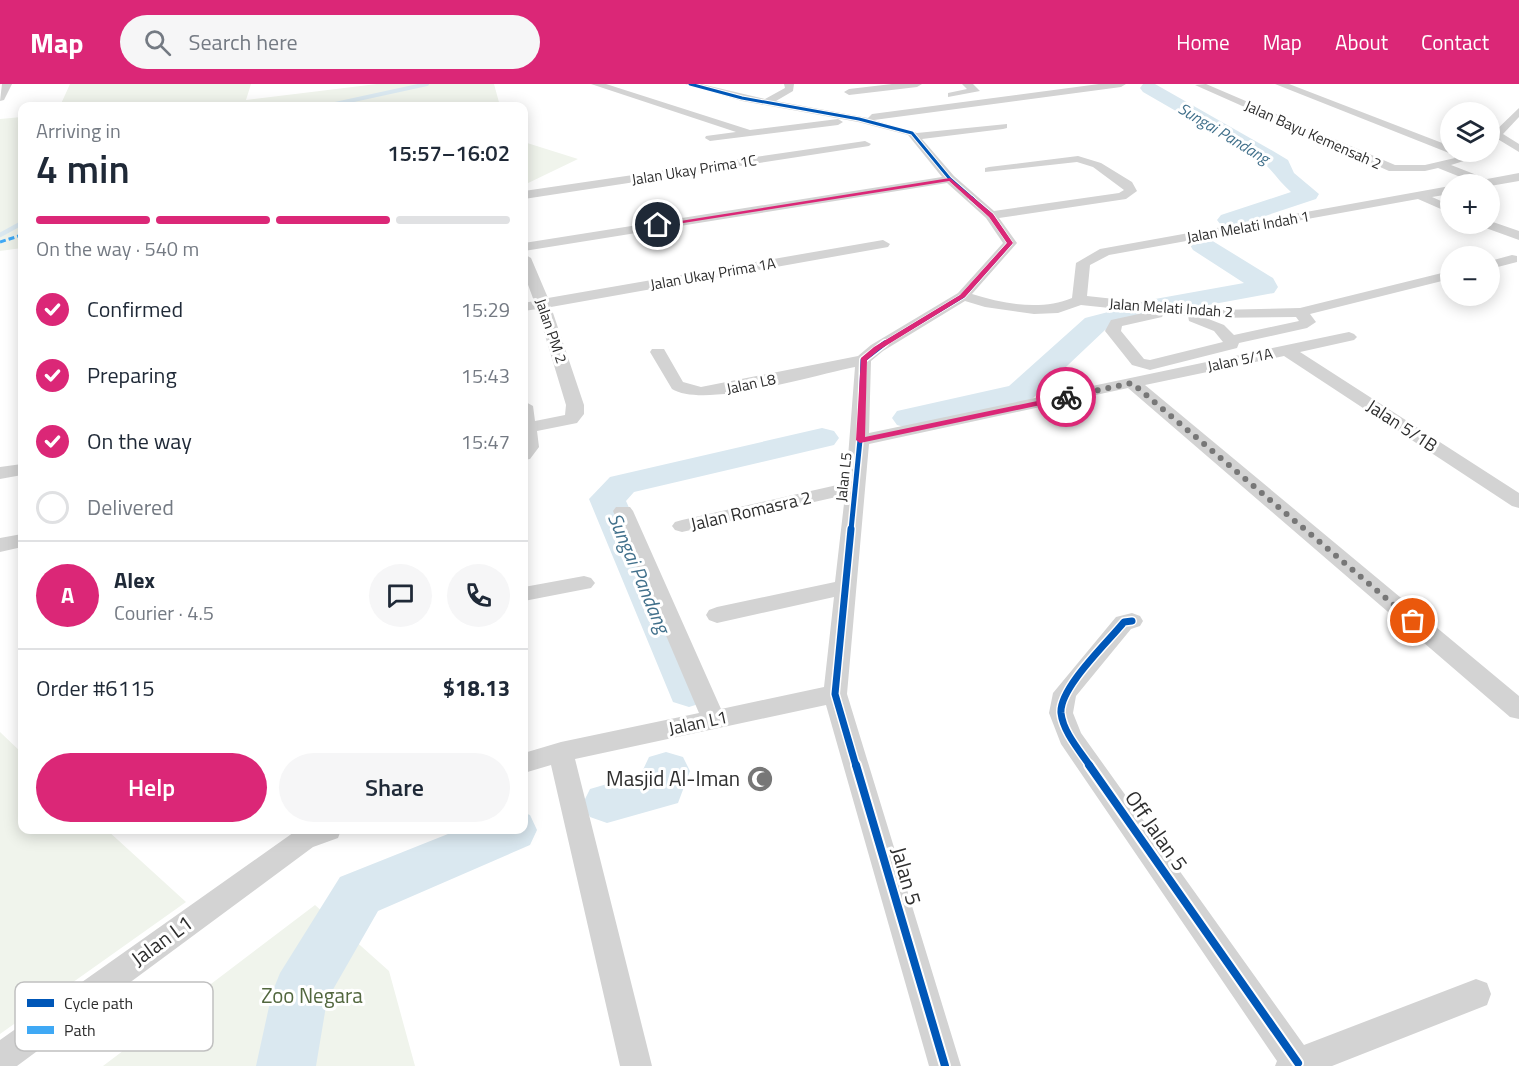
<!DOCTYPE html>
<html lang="en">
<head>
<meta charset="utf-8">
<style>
	body { margin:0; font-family:"Titillium Web",sans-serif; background:#f6f6f7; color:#1f2937; height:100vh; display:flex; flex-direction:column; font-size:22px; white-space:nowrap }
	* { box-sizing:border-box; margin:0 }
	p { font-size:20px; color:#747a83 }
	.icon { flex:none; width:33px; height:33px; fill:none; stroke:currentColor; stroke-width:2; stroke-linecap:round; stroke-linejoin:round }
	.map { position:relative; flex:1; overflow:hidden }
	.drawer { position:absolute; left:18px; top:18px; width:510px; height:732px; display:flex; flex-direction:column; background:#fff; border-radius:12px; box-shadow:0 3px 15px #0003 }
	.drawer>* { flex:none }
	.fabs { position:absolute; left:1440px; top:18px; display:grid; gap:12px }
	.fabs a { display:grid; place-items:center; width:60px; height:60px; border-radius:50%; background:#fff; box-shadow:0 3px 15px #0003; font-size:30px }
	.pin { position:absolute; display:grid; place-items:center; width:51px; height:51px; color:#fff; margin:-26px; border:3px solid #fff; border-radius:50%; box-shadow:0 2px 6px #0007 }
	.courier { position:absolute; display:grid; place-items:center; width:60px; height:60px; margin:-30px; border:4px solid #db2777; border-radius:50%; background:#fff; color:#222; box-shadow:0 2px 8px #0007 }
	.summary em { font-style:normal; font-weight:600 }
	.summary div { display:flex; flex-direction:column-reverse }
	.summary { display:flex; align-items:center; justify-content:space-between; height:102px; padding:0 18px }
	h1 { font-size:39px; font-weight:600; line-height:45px }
	.bar { display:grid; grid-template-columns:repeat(4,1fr); gap:9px 6px; align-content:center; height:72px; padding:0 18px }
	.bar i { height:8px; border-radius:4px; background:#e0e1e3 }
	.bar .selected { background:#db2777 }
	.bar p { grid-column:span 4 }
	.line { display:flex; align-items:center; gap:15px; padding:0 18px; border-top:2px solid #e0e1e3 }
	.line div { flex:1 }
	.round { display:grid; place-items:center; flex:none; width:63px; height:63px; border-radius:32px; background:#f6f6f7 }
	ol { padding:0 18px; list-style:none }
	li { display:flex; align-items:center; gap:18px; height:66px }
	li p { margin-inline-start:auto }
	li .icon { padding:6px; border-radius:50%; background:#db2777; color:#fff; stroke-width:4 }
	li:last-child { color:#747a83 }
	li i { width:33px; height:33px; border:3px solid #e0e1e3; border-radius:50% }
	.primary-button { display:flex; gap:12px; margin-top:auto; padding:12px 18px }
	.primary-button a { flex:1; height:69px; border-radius:36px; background:#db2777; color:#fff; font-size:24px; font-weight:600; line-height:69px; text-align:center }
	.primary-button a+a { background:#f6f6f7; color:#1f2937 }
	header { display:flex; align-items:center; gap:36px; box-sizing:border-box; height:84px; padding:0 30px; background:#db2777; color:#fff }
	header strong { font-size:28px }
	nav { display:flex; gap:33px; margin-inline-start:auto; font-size:21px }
	.search { width:420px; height:54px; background:#f6f6f7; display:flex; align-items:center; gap:15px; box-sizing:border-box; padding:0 21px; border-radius:33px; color:#747a83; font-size:22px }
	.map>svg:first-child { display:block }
	.green { fill:#f0f4ec }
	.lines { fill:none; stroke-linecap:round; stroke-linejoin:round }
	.stream-far1 { stroke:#dae8f0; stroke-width:4 }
	.stream { stroke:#dae8f0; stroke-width:4.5 }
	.river { fill:#dae8f0; fill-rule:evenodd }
	.street { fill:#d3d3d3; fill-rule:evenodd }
	.quiet { stroke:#3fa9f5; stroke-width:3; stroke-dasharray:6 3; stroke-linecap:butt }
	.cycleway-far4-casing { stroke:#fff; stroke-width:5 }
	.cycleway-far3-casing { stroke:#fff; stroke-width:6 }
	.cycleway-far2-casing { stroke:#fff; stroke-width:8 }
	.cycleway-far1-casing { stroke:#fff; stroke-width:10 }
	.cycleway-casing { stroke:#fff; stroke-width:12 }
	.cycleway-far4 { stroke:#0057b8; stroke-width:3 }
	.cycleway-far3 { stroke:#0057b8; stroke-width:4 }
	.cycleway-far2 { stroke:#0057b8; stroke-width:5 }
	.cycleway-far1 { stroke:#0057b8; stroke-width:7 }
	.cycleway { stroke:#0057b8; stroke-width:8 }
	.route { fill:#db2777 }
	.done { stroke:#777; stroke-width:6; stroke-dasharray:0 10.8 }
	.labels { text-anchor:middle; stroke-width:6; stroke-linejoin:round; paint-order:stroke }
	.far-street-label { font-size:15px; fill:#2e2e2e; stroke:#fff }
	.far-water-label { font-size:16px; font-style:italic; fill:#41708b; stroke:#fff }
	.street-label { font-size:18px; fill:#2e2e2e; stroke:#fff }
	.water-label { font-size:20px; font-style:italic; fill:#41708b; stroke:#fff }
	.near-poi-label { font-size:21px; fill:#2e2e2e; stroke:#fff; text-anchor:end }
	.near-street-label { font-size:21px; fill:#2e2e2e; stroke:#fff }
	.near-park-label { font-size:21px; fill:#52673e; stroke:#fff }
	.key { fill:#fff; stroke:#c0c0c0; stroke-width:1.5 }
	.key-label { font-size:16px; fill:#2e2e2e }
</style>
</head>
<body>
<header>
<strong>Map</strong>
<div class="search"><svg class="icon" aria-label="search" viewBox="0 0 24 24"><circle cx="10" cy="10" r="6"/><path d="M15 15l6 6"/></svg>Search here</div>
<nav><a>Home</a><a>Map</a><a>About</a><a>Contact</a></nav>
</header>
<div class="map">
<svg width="1519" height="982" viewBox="0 0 1519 982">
	<rect width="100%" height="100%" fill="#fff"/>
	<path class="green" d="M 70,0 L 251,0 L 246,16 L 377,0 L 494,0 L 500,22 L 60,22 Z
		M 22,33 L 22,164 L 0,167 L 0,35 Z
		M 524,58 L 578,75 L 524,101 Z
		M 0,648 L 22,669 L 22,746 L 107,746 L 186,818 L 0,950 Z
		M 315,821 L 389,887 L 415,982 L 103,982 Z"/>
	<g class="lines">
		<path class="stream-far1" d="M 326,22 L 427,0"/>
		<path class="stream" d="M 0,151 L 22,139"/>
		<path class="river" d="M 1143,0 L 1155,0 L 1273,67 L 1288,76 L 1294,89 L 1319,110 L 1316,115 L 1244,139 L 1247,143 L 1244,148 C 1230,151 1225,147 1217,136 L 1221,131 L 1291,108 C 1279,98 1272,85 1259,75 L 1143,8 L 1140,4 Z
			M 1202,154 L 1211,156 L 1273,194 L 1278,203 L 1274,209 L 1165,229 L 1155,227 L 1151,221 L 1155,215 L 1244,199 L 1193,166 L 1190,161 L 1193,156 Z
			M 1139,220 L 1149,222 L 1153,228 L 1149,234 L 1105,246 L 1031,316 L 908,344 L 897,341 L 892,334 L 897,327 L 1009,302 L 1085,234 Z
			M 822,344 L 834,347 L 839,354 L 834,361 L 634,408 L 626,417 L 711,606 L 705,618 L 689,623 L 673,618 L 589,415 L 610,393 Z
			M 666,668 L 683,673 L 690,687 L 678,719 L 607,739 L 590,733 L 583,719 L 590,705 L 641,690 L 649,673 Z
			M 524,729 L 530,731 L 537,746 L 530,761 L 378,827 L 327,916 L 316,982 L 256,982 L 272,909 L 280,889 L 340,793 L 458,746 L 524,746 Z"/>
		<path class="street" d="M 2,0 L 12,0 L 4,16 L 0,17 Z
			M 591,0 L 606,0 L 750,46 L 838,35 L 843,38 L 838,41 L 710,57 L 705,54 L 706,52 L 736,48 Z
			M 685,0 L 701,0 L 765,15 L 785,4 L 784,0 L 794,0 L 793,7 L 776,17 L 868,34 L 872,30 L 1099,0 L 1126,0 L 1121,3 L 874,36 L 917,49 L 1007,40 L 1007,44 L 1003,45 L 922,55 L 954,92 L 994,127 L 1119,109 L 1124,106 L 1093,83 L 1077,78 L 985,88 L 985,84 L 989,83 L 1078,72 L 1101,79 L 1132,98 L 1137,107 L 1126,115 L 999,134 L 1017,159 L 972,210 C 1004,220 1041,227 1072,214 L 1076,179 L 1100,165 L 1450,102 L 1450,110 L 1432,113 L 1450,121 L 1450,129 L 1418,115 L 1109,171 L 1090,181 L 1087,212 L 1215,226 L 1300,224 L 1450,187 L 1450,195 L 1310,230 L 1316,238 L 1307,244 L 1239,259 L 1237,264 L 1150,286 L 1132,281 L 1105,247 L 1111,236 L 1148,228 L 1081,221 L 1058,229 L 1034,230 L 985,223 L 965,217 L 883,267 L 871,277 L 869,349 L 1349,248 L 1354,250 L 1357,253 L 1354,256 L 1300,268 L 1519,409 L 1519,424 L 1512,422 L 1284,272 L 1145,301 L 1519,612 L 1519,635 L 1510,633 L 1128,304 L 869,360 L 847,610 L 961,982 L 929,982 L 826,621 L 575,675 L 652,982 L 620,982 L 551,681 L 524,689 L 524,669 L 561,658 L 699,629 L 613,427 L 616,423 L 630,423 L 633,427 L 721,625 L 824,603 L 834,513 L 717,539 L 709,536 L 706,531 L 709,526 L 717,523 L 835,498 L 845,411 L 682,448 L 675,446 L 672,442 L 675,438 L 682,436 L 846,399 L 855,283 C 815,291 704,325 672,305 L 650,268 L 652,265 L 664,265 L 683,298 L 701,303 L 858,272 L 871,261 L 958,209 L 1003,159 L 986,134 L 947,99 L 524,167 L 524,159 L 942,93 L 908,51 L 858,38 L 742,17 ZM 1164,229 L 1188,232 L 1189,237 L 1214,247 L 1223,258 L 1150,276 L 1144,275 L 1121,247 L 1122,242 L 1162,233 ZM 1296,233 L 1299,237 L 1234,251 L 1224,241 L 1206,234 Z
			M 892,0 L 922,0 L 917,3 L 849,11 L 844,8 L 849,5 Z
			M 962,0 L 973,0 L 980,7 L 948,13 L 948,9 L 967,5 Z
			M 1206,0 L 1395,81 L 1425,81 L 1455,74 L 1449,69 L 1275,0 L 1289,0 L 1450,62 L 1450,68 L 1461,68 L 1470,75 L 1451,81 L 1487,95 L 1519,89 L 1519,97 L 1490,102 L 1471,100 L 1473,98 L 1438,84 L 1425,87 L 1389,87 L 1195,1 Z
			M 1519,24 L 1519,33 L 1503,50 L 1519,60 L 1519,68 L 1491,51 Z
			M 865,57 L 871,60 L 869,62 L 524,115 L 524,107 Z
			M 1490,137 L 1519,147 L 1519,156 L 1483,143 L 1482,140 L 1490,140 Z
			M 883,156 L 890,160 L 888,163 L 551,223 L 584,321 L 584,330 L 577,339 L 537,347 L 539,363 L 530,375 L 524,376 L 524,317 L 533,322 L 535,337 L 565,331 L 566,321 L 537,225 L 524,227 L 524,219 L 534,217 L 524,190 L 524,170 L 531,174 L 548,214 Z
			M 1512,171 L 1517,172 L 1517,178 L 1490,185 L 1490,177 Z
			M 22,380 L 22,391 L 0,395 L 0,383 Z
			M 22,450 L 22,463 L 0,468 L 0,454 Z
			M 584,492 L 591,494 L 595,499 L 591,504 L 524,517 L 524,503 Z
			M 1132,529 L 1140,532 L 1143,537 L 1140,542 L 1131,545 L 1076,612 L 1073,629 L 1081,649 L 1304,961 L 1476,895 L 1487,899 L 1491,910 L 1487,921 L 1332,982 L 1275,982 L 1277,977 L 1061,660 L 1049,629 L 1053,609 L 1116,533 Z
			M 297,746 L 341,746 L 338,754 L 313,763 L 17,982 L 0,982 L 0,956 Z"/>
		<path class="quiet" d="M 0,158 L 22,151"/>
		<g class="cycleway-far4-casing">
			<path id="cycleway-far4" d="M 690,0 L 742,14 L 859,35 L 912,49 L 950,95 L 973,115"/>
		</g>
		<g class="cycleway-far3-casing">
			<path id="cycleway-far3" d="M 882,261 L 963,212 L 1010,159 L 991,131 L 971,114"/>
		</g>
		<g class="cycleway-far2-casing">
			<path id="cycleway-far2" d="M 851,446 L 860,356 L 863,276 L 885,259"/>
		</g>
		<g class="cycleway-far1-casing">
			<path id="cycleway-far1" d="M 851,445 L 835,610 L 856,682
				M 1090,682 C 1080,667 1063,648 1061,629 C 1059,604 1108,558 1124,538 L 1132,537"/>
		</g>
		<g class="cycleway-casing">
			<path id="cycleway" d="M 856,681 L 945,982
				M 1089,681 L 1298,979"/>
		</g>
		<use href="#cycleway-far4" class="cycleway-far4"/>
		<use href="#cycleway-far3" class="cycleway-far3"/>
		<use href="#cycleway-far2" class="cycleway-far2"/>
		<use href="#cycleway-far1" class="cycleway-far1"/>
		<use href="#cycleway" class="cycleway"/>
	</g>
	<path class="route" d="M 950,94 L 993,130 L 1013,159 L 965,213 L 879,266 L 867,276 L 865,353 L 1066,311 L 1069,315 L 860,359 L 856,356 L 861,274 L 874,263 L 960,211 L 1007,159 L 989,133 L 949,97 L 658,143 L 655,141 Z"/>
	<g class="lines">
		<path class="done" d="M 1066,313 L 1132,299 L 1413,537"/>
	</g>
	<defs>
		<g id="mosque-disc" transform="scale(1.35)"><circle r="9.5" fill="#777" stroke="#fff"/><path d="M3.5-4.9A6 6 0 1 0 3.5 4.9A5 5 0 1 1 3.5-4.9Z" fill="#fff"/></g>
	</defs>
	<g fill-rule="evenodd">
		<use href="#mosque-disc" x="760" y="695"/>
	</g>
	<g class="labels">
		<g class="far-street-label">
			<text transform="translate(1313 51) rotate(24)" y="5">Jalan Bayu Kemensah 2</text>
			<text transform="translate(694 86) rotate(-9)" y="5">Jalan Ukay Prima 1C</text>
			<text transform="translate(1248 143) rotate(-10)" y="5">Jalan Melati Indah 1</text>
			<text transform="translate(713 190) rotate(-10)" y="5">Jalan Ukay Prima 1A</text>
			<text transform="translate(1171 224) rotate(4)" y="5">Jalan Melati Indah 2</text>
			<text transform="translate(551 247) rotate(71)" y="5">Jalan PM 2</text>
			<text transform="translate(1240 276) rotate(-12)" y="5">Jalan 5/1A</text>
			<text transform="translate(751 300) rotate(-12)" y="5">Jalan L8</text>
			<text transform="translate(844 393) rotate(-84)" y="5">Jalan L5</text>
		</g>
		<g class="far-water-label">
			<text transform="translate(1224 49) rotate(31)" y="6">Sungai Pandang</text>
		</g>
		<g class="street-label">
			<text transform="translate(1402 342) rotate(33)" y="6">Jalan 5/1B</text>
			<text transform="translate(751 427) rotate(-13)" y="6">Jalan Romasra 2</text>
			<text transform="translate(698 639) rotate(-12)" y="6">Jalan L1</text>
		</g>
		<g class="water-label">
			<text transform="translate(639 489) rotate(67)" y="7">Sungai Pandang</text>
		</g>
		<g class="near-poi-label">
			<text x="740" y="702">Masjid Al-Iman</text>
		</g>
		<g class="near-street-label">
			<text transform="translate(1156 747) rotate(55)" y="7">Off Jalan 5</text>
			<text transform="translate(906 792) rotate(74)" y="7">Jalan 5</text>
			<text transform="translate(162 857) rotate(-36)" y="7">Jalan L1</text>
		</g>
		<g class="near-park-label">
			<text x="312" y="919">Zoo Negara</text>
		</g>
	</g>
	<rect x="15" y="898" width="198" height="69" rx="9" class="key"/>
	<rect x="27" y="915" width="27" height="8" fill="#0057b8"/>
	<rect x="27" y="942" width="27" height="8" fill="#3fa9f5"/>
	<g class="key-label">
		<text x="64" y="925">Cycle path</text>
		<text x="64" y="952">Path</text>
	</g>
</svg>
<div class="fabs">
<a><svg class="icon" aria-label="layers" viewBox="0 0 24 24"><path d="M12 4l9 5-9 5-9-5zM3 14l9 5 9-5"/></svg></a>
<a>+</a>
<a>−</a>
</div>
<div class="pin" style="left:1413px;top:537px;background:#ea580c"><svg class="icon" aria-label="bag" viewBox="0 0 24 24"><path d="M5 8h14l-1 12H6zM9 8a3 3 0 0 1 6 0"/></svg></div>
<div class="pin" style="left:658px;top:141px;background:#1f2937"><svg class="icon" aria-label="home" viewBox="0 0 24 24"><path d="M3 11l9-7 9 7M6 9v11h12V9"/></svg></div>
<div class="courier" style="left:1066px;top:313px"><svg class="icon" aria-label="bike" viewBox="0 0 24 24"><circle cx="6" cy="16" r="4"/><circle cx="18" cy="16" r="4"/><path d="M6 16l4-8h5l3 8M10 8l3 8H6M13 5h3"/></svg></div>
<section class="drawer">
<div class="summary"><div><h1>4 min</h1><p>Arriving in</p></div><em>15:57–16:02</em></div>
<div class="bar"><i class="selected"></i><i class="selected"></i><i class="selected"></i><i></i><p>On the way · 540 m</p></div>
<ol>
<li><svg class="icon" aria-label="check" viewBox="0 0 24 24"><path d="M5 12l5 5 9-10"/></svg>Confirmed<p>15:29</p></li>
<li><svg class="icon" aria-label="check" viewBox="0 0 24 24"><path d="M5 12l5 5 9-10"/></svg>Preparing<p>15:43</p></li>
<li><svg class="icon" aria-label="check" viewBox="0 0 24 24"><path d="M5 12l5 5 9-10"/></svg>On the way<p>15:47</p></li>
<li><i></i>Delivered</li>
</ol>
<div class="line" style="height:108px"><b class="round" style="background:#db2777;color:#fff">A</b><div><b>Alex</b><p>Courier · 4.5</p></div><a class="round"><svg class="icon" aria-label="chat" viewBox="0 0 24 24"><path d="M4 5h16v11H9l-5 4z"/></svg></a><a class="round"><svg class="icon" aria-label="phone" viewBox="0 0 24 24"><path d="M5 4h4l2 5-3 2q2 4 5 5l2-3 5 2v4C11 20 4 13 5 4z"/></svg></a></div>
<div class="line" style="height:78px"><div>Order #6115</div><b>$18.13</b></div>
<div class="primary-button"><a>Help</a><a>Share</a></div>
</section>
</div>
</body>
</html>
